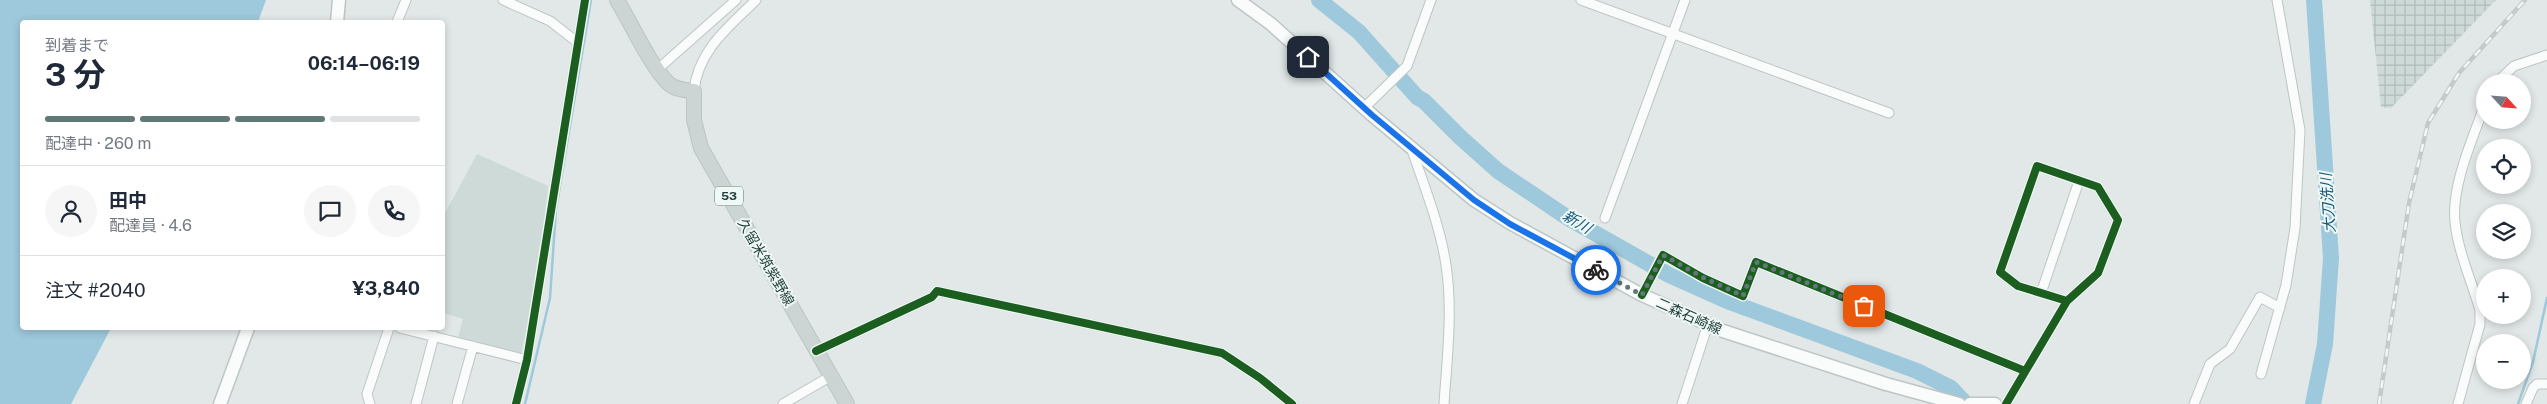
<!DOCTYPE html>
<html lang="ja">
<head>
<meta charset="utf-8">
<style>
	body { margin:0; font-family:"Public Sans","Noto Sans JP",sans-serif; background:#f6f6f7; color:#1f2937; height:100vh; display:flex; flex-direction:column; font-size:19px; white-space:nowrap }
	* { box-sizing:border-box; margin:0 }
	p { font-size:16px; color:#747a83 }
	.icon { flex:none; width:28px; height:28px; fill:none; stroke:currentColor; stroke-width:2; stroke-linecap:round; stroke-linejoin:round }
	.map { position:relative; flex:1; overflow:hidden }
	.drawer { position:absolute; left:20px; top:20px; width:425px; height:310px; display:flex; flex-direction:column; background:#fff; border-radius:5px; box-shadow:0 2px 8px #0003 }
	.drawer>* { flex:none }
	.needle { width:32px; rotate:116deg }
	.fabs { position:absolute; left:2476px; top:74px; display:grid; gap:10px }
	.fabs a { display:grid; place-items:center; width:55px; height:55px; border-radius:50%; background:#fff; box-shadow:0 2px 8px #0003; font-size:25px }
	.pin { position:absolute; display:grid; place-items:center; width:42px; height:42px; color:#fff; margin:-21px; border-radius:10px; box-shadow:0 2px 8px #0006 }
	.courier { position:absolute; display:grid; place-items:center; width:50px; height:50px; margin:-25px; border:4px solid #1a73e8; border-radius:50%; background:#fff; color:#222; box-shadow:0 1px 6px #0007 }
	.headline em { font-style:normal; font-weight:700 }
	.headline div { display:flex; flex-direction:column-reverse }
	.headline { display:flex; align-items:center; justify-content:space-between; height:85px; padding:0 25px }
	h1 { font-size:32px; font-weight:700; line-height:38px }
	.bar { display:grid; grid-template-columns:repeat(4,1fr); gap:8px 5px; align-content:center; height:60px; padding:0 25px }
	.bar i { height:6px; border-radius:4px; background:#e0e1e3 }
	.bar .active { background:#627876 }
	.bar p { grid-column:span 4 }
	.line { display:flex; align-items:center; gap:12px; padding:0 25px; border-top:1px solid #e0e1e3 }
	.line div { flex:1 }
	.round { display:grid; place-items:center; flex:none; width:52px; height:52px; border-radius:26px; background:#f6f6f7 }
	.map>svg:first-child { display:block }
	.built { fill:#cedad7 }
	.industrial { fill:url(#industrial-grid) }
	.water { fill:#9ec8db }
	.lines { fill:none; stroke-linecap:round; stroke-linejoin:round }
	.stream { stroke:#9ec8db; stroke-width:2.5 }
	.river { stroke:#9ec8db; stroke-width:16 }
	.minor-casing { stroke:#bec5c4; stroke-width:11 }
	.secondary-casing { stroke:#bdc6c4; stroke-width:15 }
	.primary-casing { stroke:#bbc5c3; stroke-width:16 }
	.minor { stroke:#fafcfb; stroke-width:9 }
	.secondary { stroke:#fafcfb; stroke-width:12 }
	.primary { stroke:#ccd5d4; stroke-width:14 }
	.rail-casing { stroke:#c5cac9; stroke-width:4.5 }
	.rail { stroke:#eff8f5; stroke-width:2.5; stroke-dasharray:8; stroke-linecap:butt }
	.cycleway-casing { stroke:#eff8f5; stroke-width:11 }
	.cycleway { stroke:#1b5e20; stroke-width:8 }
	.done { stroke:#627876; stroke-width:5; stroke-dasharray:0 9 }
	.route { stroke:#1a73e8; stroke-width:6 }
	.labels { text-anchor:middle; stroke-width:4; stroke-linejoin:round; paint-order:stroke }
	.shield { fill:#eff8f5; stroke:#5d7471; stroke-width:1 }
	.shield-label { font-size:12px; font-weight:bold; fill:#1e3c39 }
	.street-label { font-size:14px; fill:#1e3c39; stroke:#eff8f5 }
	.water-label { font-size:15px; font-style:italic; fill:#14597d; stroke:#eff8f5 }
</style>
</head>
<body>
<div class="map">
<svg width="2547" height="404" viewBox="0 0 2547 404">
	<defs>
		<pattern id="industrial-grid" width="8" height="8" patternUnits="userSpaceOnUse" patternTransform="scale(1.25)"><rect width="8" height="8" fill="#cedad7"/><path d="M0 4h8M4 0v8" fill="none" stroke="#b0bcb9"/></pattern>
	</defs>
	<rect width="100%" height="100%" fill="#e1e8e7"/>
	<path class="built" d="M 477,154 L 548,186 L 539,271 L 521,354 L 458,338 L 463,319 L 443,313 L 442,219 Z"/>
	<path class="industrial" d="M 2370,0 L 2496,0 L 2391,108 L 2381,107 Z"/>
	<path class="water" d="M 0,0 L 266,0 L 258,22 L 22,22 L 22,328 L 111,328 L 71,404 L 0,404 Z"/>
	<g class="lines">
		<path class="stream" d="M 525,404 L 550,298 L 556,209 L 591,0
			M 2518,404 L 2533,362 L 2547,298"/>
		<path class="river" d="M 1319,0 L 1359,32 L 1417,97 L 1424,101 L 1460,137 L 1498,171 L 1568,218 L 1669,275 L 1727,301 L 1917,371 L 1951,388 L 1966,404
			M 2313,404 L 2325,344 L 2331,258 L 2314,0"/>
		<g class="minor-casing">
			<path id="minor" d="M 503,0 L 550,21 L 577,42
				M 1581,0 L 1889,113
				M 397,22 L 406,0
				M 658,69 L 736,0
				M 2497,82 L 2514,66 L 2547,55
				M 694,91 C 698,50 729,27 756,0
				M 1365,107 L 1407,66 L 1431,0
				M 1411,147 C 1424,186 1440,225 1446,265 C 1453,311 1447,358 1444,404
				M 1605,218 L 1685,0
				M 2041,293 L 2079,181
				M 1642,295 L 1663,255 L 1703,278 L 1743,296 L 1756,262 L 2025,371
				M 400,328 L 527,360
				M 816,351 L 932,297 L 937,291 L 1222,353 L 1260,378 L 1292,404
				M 2261,374 L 2286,285 L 2295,228 L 2300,130 L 2277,0
				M 370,404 L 367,394 L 389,328
				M 416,404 L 434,336
				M 457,404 L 473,346
				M 516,404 L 527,360 L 585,0
				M 783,404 L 831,376
				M 1682,404 L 1708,324
				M 2006,404 L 2067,301 L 2098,273 L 2118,220 L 2098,187 L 2037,166 L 2000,272 L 2018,286 L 2067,301
				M 2194,404 L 2210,364 L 2230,349 L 2260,297 L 2280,308
				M 2458,404 L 2480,324 L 2480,310 C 2472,282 2458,252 2455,222 C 2451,186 2473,138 2485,104
				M 2526,404 L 2533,388 L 2537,384 L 2547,384"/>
		</g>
		<g class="secondary-casing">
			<path id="secondary" d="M 1238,0 L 1271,24 L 1372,115 L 1474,200 L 1510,223 L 1642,295 L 1723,331 L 1886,384 L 1959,404
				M 337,22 L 339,0
				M 220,404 L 248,328
				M 1970,404 L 1995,404"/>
		</g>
		<g class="primary-casing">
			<path id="primary" d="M 617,0 C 631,23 650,65 668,83 C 675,90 685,90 694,91 L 694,120 L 701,148 L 847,404"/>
		</g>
		<use href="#minor" class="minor"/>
		<use href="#secondary" class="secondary"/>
		<use href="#primary" class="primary"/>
		<g class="rail-casing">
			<path id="rail" d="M 2379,404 L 2409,203 L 2428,123 L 2459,73 L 2525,0"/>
		</g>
		<use href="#rail" class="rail"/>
		<g class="cycleway-casing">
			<path id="cycleway" d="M 1642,295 L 1663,255 L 1703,278 L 1743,296 L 1756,262 L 2025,371
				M 816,351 L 932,297 L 937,291 L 1222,353 L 1260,378 L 1292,404
				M 516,404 L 527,360 L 585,0
				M 2006,404 L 2067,301 L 2098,273 L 2118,220 L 2098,187 L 2037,166 L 2000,272 L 2018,286 L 2067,301"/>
		</g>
		<use href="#cycleway" class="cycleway"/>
	</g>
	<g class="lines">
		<path class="done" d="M 1596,270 L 1642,295 L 1663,255 L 1704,278 L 1743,296 L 1756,262 L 1864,306"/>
		<path class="route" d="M 1308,57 L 1372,115 L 1474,200 L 1510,224 L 1596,270"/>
	</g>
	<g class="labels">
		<rect class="shield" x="715" y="186.5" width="28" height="19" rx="4"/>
		<g class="shield-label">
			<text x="729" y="200">53</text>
		</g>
		<g class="street-label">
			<text transform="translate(766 262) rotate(60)" y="5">久留米筑紫野線</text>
			<text transform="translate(1689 316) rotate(24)" y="5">二森石崎線</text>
		</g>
		<g class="water-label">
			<text transform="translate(2328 203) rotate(-94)" y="5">大刀洗川</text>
			<text transform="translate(1577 222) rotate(31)" y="5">新川</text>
		</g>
	</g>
</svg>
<div class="fabs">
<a><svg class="needle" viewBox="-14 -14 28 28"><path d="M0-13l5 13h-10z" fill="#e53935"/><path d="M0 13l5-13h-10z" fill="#747a83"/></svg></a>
<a><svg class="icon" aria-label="locate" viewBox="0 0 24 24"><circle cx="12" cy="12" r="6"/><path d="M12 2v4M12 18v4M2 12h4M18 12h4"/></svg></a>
<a><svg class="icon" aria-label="layers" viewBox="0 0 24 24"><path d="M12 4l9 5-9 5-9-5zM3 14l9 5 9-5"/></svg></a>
<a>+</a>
<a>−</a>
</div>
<div class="pin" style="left:1864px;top:306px;background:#ea580c"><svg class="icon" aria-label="bag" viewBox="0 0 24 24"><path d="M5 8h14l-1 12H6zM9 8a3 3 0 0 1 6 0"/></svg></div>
<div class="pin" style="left:1308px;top:57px;background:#1f2937"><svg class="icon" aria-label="home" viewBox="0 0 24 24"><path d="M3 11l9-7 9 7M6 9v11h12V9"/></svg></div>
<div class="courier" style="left:1596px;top:270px"><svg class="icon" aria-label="bike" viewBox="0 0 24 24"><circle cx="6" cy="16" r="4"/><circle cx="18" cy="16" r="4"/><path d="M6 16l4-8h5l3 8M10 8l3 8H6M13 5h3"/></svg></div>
<section class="drawer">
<div class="headline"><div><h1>3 分</h1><p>到着まで</p></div><em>06:14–06:19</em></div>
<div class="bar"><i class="active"></i><i class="active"></i><i class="active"></i><i></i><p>配達中 · 260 m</p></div>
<div class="line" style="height:90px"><a class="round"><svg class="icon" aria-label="person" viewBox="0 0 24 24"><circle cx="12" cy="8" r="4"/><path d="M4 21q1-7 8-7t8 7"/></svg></a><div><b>田中</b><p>配達員 · 4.6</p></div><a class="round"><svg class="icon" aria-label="chat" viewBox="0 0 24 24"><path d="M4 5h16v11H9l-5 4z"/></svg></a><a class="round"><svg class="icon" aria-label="phone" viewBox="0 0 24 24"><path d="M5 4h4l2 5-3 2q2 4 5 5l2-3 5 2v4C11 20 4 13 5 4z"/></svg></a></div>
<div class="line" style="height:65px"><div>注文 #2040</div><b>¥3,840</b></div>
</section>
</div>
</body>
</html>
